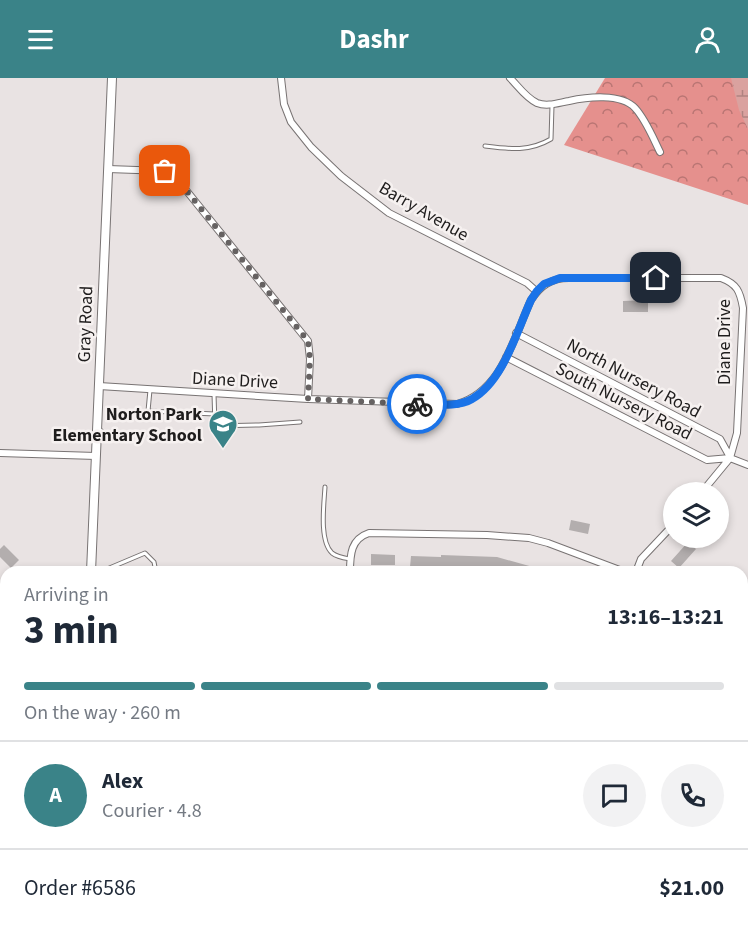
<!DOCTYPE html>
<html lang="en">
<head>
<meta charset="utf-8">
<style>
	body { margin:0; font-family:"Source Sans 3",sans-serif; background:#f2f2f3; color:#1f2937; height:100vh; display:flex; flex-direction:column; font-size:22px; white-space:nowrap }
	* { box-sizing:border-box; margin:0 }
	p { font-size:20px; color:#747a83 }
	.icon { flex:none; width:33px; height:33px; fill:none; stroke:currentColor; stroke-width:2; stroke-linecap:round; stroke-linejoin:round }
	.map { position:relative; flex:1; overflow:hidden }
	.side { position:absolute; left:0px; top:488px; width:748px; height:374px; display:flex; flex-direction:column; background:#fff; border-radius:18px 18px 0 0; box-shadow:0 3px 9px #0003 }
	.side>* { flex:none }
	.controls { position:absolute; left:663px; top:404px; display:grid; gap:12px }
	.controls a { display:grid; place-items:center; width:66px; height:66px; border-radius:50%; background:#fff; box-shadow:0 3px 9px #0003; font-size:30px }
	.pin { position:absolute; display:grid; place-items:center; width:51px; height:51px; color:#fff; margin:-26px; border-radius:12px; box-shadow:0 3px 9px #0006 }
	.courier { position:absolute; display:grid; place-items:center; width:60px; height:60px; margin:-30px; border:4px solid #1a73e8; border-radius:50%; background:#fff; color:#222; box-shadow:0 2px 8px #0007 }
	.overview em { font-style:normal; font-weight:700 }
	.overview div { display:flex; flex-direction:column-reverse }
	.overview { display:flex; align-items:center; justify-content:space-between; height:102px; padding:0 24px }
	h1 { font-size:39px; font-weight:700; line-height:45px }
	.bar { display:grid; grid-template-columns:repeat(4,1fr); gap:9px 6px; align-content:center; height:72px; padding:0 24px }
	.bar i { height:8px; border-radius:4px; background:#e0e1e3 }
	.bar .current { background:#3a8388 }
	.bar p { grid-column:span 4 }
	.line { display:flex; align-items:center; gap:15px; padding:0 24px; border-top:2px solid #e0e1e3 }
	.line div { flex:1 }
	.round { display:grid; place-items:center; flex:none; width:63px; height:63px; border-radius:32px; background:#f2f2f3 }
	header { display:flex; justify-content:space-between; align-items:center; height:78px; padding:0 24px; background:#3a8388; color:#fff; font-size:27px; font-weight:700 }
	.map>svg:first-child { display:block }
	.forest { fill:url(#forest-crowns) }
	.wetland { fill:url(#wetland-marsh) }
	.building { fill:#b3aeae }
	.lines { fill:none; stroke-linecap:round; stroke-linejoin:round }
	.service-casing { stroke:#787373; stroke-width:5 }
	.minor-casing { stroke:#787373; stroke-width:8 }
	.tertiary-casing { stroke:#787373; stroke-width:10 }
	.service { stroke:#fff; stroke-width:3 }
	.minor { stroke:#fff; stroke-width:6 }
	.tertiary { stroke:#fff; stroke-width:8 }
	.done { stroke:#666262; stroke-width:6; stroke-dasharray:0 10.8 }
	.route { stroke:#1a73e8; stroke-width:8 }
	.labels { text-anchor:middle; stroke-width:5; stroke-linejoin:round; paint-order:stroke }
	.street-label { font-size:18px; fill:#1f1d1d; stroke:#f6f1f0 }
	.poi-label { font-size:18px; font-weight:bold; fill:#1f1d1d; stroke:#f6f1f0; text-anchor:end }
</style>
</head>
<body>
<header><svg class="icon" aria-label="menu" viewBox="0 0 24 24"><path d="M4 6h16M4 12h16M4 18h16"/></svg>Dashr<svg class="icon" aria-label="person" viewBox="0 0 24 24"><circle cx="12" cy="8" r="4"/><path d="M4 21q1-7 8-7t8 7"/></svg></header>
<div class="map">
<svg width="748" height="860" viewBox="0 0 748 860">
	<defs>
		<pattern id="forest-crowns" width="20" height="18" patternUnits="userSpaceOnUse" patternTransform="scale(1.5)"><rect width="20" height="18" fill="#e5908d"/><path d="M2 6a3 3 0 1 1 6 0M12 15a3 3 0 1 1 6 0" fill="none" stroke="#b97573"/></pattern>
		<pattern id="wetland-marsh" width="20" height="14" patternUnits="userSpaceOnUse" patternTransform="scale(1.5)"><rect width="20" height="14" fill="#daa29f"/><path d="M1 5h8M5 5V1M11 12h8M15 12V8" fill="none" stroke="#b08381"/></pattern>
	</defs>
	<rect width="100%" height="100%" fill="#e9e3e3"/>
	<path class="forest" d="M 605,0 L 748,0 L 748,127 L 564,67 Z"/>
	<path class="wetland" d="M 731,0 L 748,0 L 748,51 L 739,32 Z"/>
	<path class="building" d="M 648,222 L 648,234 L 623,234 L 623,223 Z
		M 571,442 L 590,446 L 588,456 L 569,452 Z
		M 688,464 L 696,471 L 679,490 L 671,483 Z
		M 4,467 L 19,482 L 11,490 L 0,479 L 0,471 Z
		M 371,476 L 395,477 L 395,487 L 371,487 Z
		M 441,477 L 497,479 L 540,491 L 540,494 L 514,494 L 493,489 L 493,491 L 457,489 L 457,493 L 440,493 L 440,490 L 410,489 L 411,478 L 441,479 Z"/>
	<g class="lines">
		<g class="service-casing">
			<path id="service" d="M 485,68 C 509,71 529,74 551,61 L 552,28
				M 150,312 L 148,333 L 215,336
				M 214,316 L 215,348 L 259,347 L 300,344
				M 99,351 L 105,356
				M 325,409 C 324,426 319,463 332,475 C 337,479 344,480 350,481
				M 100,494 L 145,475 L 154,484 L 156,494"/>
		</g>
		<g class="minor-casing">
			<path id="minor" d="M 281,0 L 284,26 L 291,44 L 311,69 L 341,98 L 389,135 L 527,205 L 536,213
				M 510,0 C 518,8 526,20 537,25 C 547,29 558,25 569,23 C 587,19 621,15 635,30 C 646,42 653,60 660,74
				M 108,91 L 165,93 L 172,95 L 177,101 L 308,263 L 310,281 L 308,321
				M 516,255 L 720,361 L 730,379
				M 506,279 L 707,382 L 730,380 L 748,387
				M 99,308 L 308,321 L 457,326 C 502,313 513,261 531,222 C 540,208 551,200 569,200 L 721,200 C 737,206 740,213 743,230 L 737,355 L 730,380 L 702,414
				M 0,375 L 96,378
				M 350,494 C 350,476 351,461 369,455 L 487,457 L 529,460 L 548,465 L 625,494
				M 636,494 L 641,481 L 674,446
				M 742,530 L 748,531
				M 742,666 L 748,666
				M 401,855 L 402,860
				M 266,860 L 266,855
				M 567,860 L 567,855"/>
		</g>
		<g class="tertiary-casing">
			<path id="tertiary" d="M 91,494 L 112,0
				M 0,774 L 6,774
				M 742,794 L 748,795"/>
		</g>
		<use href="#service" class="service"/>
		<use href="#minor" class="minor"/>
		<use href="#tertiary" class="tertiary"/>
	</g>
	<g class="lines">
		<path class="done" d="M 165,93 L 172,95 L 177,101 L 308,263 L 310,281 L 308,321 L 417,326"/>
		<path class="route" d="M 417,326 C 434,326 457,330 472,321 C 503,304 517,253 531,222 L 537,213 L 544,206 L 560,200 L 656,200"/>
	</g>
	<defs>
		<g id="school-pin" transform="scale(1.5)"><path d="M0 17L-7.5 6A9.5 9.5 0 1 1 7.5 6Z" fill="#3a8388" stroke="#f6f1f0"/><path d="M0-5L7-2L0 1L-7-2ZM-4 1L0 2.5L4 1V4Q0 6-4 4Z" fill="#fff"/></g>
	</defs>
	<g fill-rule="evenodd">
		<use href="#school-pin" x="223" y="346"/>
	</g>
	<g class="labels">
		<g class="street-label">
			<text transform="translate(424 133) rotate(30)" y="6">Barry Avenue</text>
			<text transform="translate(85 246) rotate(-88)" y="6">Gray Road</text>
			<text transform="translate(724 264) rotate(-90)" y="6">Diane Drive</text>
			<text transform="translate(634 300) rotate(28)" y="6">North Nursery Road</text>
			<text transform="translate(235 302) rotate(3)" y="6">Diane Drive</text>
			<text transform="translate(624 323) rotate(27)" y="6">South Nursery Road</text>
		</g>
		<g class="poi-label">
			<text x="202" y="342">Norton Park<tspan x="202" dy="21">Elementary School</tspan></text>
		</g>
	</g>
</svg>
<div class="controls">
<a><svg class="icon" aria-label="layers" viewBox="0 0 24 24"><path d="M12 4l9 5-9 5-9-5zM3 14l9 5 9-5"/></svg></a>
</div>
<div class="pin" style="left:165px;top:93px;background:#ea580c"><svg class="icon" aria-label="bag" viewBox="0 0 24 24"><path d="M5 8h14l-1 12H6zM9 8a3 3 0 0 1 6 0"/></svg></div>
<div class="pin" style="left:656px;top:200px;background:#1f2937"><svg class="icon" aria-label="home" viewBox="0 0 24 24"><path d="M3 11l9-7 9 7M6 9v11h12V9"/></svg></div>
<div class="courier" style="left:417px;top:326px"><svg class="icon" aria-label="bike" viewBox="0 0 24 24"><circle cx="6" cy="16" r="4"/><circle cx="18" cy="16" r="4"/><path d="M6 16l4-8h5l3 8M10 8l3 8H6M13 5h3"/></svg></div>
<section class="side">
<div class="overview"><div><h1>3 min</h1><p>Arriving in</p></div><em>13:16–13:21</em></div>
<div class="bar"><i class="current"></i><i class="current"></i><i class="current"></i><i></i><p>On the way · 260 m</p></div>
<div class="line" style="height:108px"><b class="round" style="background:#3a8388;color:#fff">A</b><div><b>Alex</b><p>Courier · 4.8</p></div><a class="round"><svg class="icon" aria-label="chat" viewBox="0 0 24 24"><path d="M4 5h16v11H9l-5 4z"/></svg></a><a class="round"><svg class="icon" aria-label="phone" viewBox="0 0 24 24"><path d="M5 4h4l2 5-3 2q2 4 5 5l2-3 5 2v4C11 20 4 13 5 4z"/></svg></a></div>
<div class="line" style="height:78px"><div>Order #6586</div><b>$21.00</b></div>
</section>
</div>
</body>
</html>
